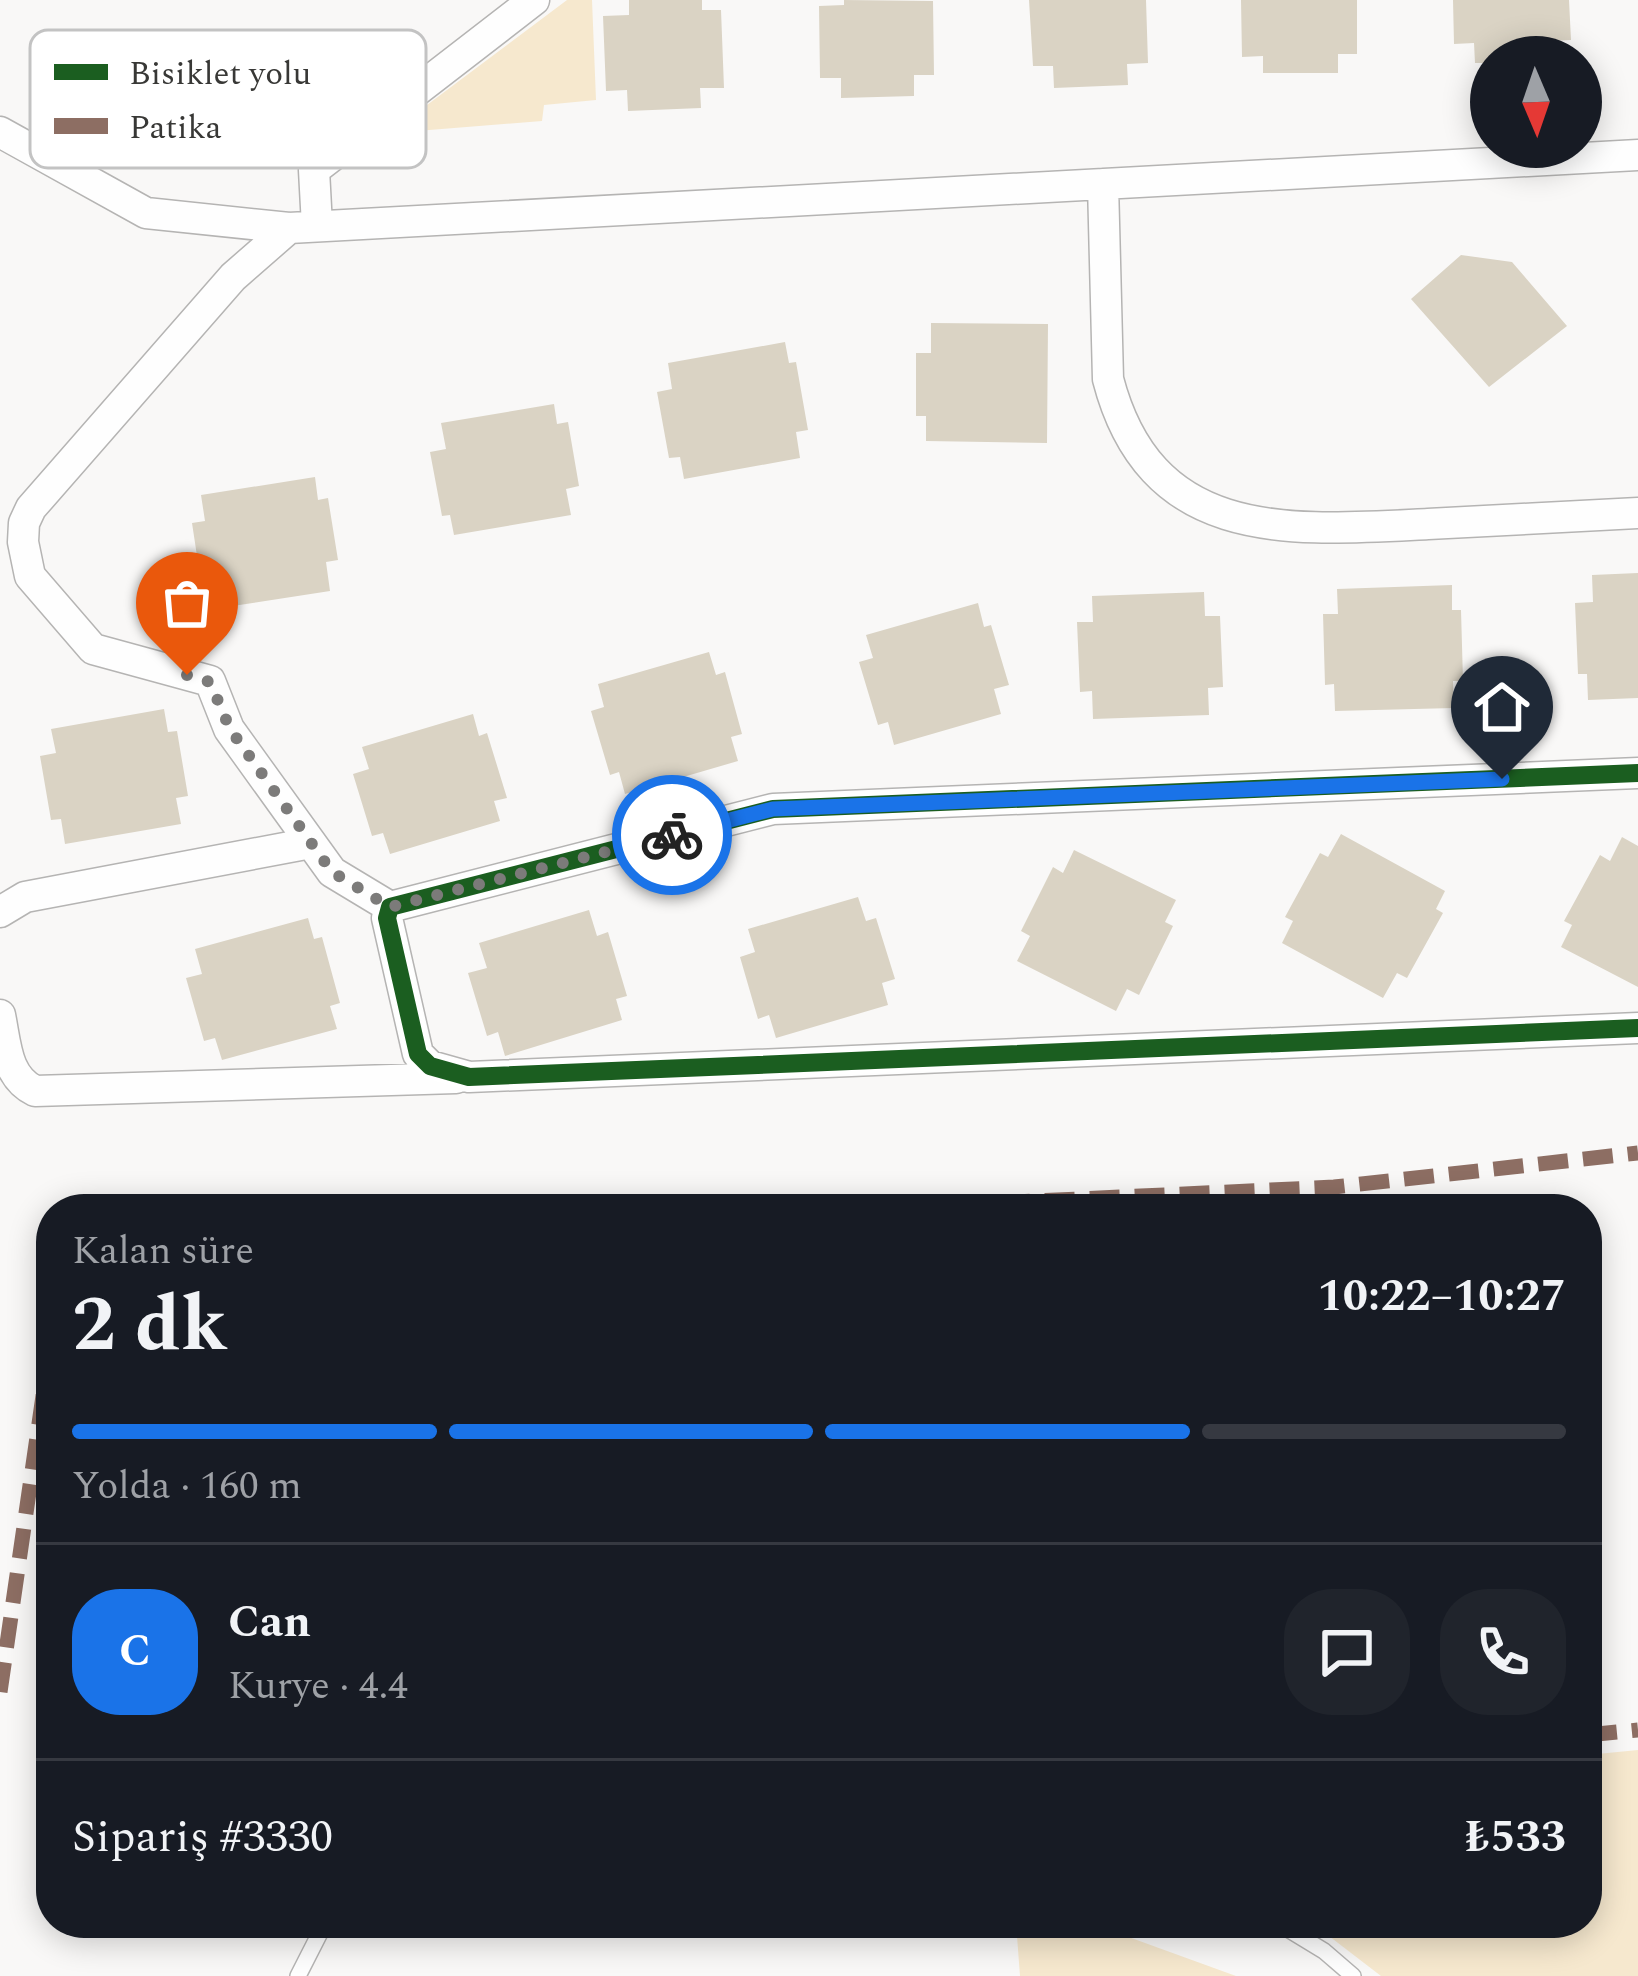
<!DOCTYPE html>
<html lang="tr">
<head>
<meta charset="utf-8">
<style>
	body { margin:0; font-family:Spectral,serif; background:#20242c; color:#f1f3f6; height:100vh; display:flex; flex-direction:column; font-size:45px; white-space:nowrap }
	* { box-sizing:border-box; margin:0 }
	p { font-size:39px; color:#9ea1a6 }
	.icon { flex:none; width:66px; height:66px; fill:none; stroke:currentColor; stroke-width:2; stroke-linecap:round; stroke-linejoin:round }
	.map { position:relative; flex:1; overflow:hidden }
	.sheet { position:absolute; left:36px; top:1194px; width:1566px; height:744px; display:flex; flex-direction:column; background:#171b24; border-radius:48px; box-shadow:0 6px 30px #0003 }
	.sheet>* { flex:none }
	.needle { width:78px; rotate:178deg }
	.tools { position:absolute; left:1470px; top:36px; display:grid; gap:24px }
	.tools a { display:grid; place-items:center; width:132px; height:132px; border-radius:50%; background:#171b24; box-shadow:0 6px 30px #0003; font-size:60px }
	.pin { position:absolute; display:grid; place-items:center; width:102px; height:102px; color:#fff; margin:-123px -51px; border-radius:50% 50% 50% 0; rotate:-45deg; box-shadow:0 0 12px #0007 }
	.pin .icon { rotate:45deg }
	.courier { position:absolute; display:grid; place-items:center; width:120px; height:120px; margin:-60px; border:9px solid #1a73e8; border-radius:50%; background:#fff; color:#222; box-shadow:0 3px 15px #0007 }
	.head em { font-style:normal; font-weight:700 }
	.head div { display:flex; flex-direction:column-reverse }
	.head { display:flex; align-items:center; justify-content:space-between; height:204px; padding:0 36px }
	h1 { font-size:78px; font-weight:700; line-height:90px }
	.bar { display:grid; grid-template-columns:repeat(4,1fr); gap:18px 12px; align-content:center; height:144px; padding:0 36px }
	.bar i { height:15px; border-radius:9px; background:#363941 }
	.bar .current { background:#1a73e8 }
	.bar p { grid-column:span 4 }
	.line { display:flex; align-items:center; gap:30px; padding:0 36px; border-top:3px solid #363941 }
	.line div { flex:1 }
	.round { display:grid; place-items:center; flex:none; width:126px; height:126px; border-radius:48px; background:#20242c }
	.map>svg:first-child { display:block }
	.green { fill:#f6e8ce }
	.building { fill:#dad3c4 }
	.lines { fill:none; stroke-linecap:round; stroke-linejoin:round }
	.lane-casing { stroke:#b5b4b3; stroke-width:18 }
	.street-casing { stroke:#b5b4b3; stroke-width:33 }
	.lane { stroke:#fefefe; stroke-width:15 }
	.street { stroke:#fefefe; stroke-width:30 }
	.quiet { stroke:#8d6e63; stroke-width:15; stroke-dasharray:30 15; stroke-linecap:butt }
	.cycleway-casing { stroke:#fff; stroke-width:26 }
	.cycleway { stroke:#1b5e20; stroke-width:18 }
	.done { stroke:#7c7b7a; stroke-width:12; stroke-dasharray:0 21.6 }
	.route { stroke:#1a73e8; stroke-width:15 }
	.key { fill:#fff; stroke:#c3c3c3; stroke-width:3 }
	.key-label { font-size:33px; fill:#383836 }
</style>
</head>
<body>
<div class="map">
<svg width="1638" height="1976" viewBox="0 0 1638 1976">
	<rect width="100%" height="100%" fill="#f9f8f7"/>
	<path class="green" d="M 567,0 L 592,0 L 596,100 L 544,105 L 542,121 L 417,131 L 415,114 Z
		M 1638,1750 L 1638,1976 L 1381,1976 L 1312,1923 L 1587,1923 L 1587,1755 Z
		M 1016,1923 L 1090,1923 L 1236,1976 L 1020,1976 Z"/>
	<path class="building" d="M 629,0 L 702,0 L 702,10 L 721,10 L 724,88 L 700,88 L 701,108 L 628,111 L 627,90 L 606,91 L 603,16 L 629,15 Z
		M 844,0 L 933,1 L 934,75 L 914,75 L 914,96 L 841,98 L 841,78 L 820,78 L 819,6 L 844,5 Z
		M 1029,0 L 1146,0 L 1148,63 L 1127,64 L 1128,85 L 1054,88 L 1053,66 L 1033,66 Z
		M 1241,0 L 1357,0 L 1357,54 L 1338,54 L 1338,73 L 1263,73 L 1263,56 L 1242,57 Z
		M 1453,0 L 1569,0 L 1571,40 L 1551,41 L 1551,57 L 1491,57 L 1491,63 L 1475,63 L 1474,43 L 1454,44 Z
		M 1461,255 L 1512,262 L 1567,326 L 1489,387 L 1411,299 Z
		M 931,323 L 1048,324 L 1047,443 L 926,441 L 926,416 L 916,416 L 916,353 L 931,353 Z
		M 785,342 L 789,363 L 796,362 L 808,430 L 796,432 L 800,458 L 684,479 L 680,457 L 669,458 L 657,392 L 672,389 L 668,363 Z
		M 554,404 L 557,424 L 568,422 L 579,486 L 566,489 L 571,515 L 454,535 L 450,515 L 442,516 L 430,452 L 446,449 L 441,423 Z
		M 315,477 L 318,500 L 328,498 L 338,560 L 326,562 L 330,591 L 213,609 L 209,588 L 202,589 L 192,523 L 205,521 L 201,495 Z
		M 1638,573 L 1638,698 L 1588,700 L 1587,674 L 1578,674 L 1575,603 L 1593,602 L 1592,575 Z
		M 1452,585 L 1452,610 L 1461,610 L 1463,681 L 1453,681 L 1454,708 L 1335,711 L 1334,684 L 1325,685 L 1323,614 L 1338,614 L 1337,589 Z
		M 1204,592 L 1205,616 L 1220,616 L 1223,687 L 1208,688 L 1209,715 L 1093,719 L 1092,691 L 1080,692 L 1077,622 L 1093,622 L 1092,596 Z
		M 978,603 L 984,627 L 991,625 L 1009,685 L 994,689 L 1001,714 L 894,745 L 888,722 L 878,725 L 859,662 L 873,658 L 866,635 Z
		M 709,652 L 716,675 L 725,672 L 742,734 L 731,737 L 738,761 L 625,794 L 619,772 L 610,775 L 591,711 L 604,707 L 598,684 Z
		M 164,709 L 168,732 L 177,731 L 188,796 L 176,798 L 181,824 L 65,844 L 61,819 L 51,820 L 40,756 L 56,753 L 51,729 Z
		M 473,714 L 479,736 L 487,733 L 507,798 L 494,801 L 500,821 L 390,854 L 383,833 L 372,836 L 353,774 L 369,769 L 362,747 Z
		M 1341,834 L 1445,891 L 1436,909 L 1443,913 L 1407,978 L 1397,973 L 1383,998 L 1282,943 L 1293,921 L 1285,917 L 1320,853 L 1328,857 Z
		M 1622,837 L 1638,846 L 1638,987 L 1561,947 L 1572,925 L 1564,921 L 1600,855 L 1610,861 Z
		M 1074,850 L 1176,900 L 1165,922 L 1173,926 L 1139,995 L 1127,989 L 1116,1011 L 1017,961 L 1030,936 L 1021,931 L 1053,867 L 1063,873 Z
		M 858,897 L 866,921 L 876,918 L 895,979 L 882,983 L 888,1005 L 776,1038 L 769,1015 L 758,1019 L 740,957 L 755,952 L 748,929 Z
		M 589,910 L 597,936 L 608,932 L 627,996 L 616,999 L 622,1020 L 505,1056 L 498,1032 L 487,1036 L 468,973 L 487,968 L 479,943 Z
		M 308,918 L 314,939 L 322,937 L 340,1003 L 330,1006 L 337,1029 L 222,1060 L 215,1038 L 204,1041 L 186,978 L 202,974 L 195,949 Z"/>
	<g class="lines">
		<g class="lane-casing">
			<path id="lane" d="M 1278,1923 L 1324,1951 L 1353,1976
				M 298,1976 L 325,1923"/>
		</g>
		<g class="street-casing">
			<path id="street" d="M 0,132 L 146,213 L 289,228
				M 1103,184 L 1108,379 C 1151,544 1289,531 1428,524 C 1498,520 1568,517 1638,513
				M 317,226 L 314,170 L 534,0
				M 1638,773 L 773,809 L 390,907 L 387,918 L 418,1054 L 430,1066 L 469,1077 L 1638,1028
				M 390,907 L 332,872 L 229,729 L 210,681 L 93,649 L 30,576 L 23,542 L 24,523 L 31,508 L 233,277 L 289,228 L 1638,155
				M 0,912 L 25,897 L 311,843
				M 0,1015 C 6,1044 6,1077 35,1091 L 456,1078"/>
		</g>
		<use href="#lane" class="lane"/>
		<use href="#street" class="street"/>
		<path class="quiet" d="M 865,1209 L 1334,1187 L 1638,1153
			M 0,1692 L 51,1341
			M 1587,1735 L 1638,1730"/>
		<g class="cycleway-casing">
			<path id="cycleway" d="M 1638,773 L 773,809 L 390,907 L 387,918 L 418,1054 L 430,1066 L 469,1077 L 1638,1028"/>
		</g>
		<use href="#cycleway" class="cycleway"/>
	</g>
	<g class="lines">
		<path class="done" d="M 187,675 L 210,682 L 230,729 L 332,872 L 390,907 L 672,835"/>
		<path class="route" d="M 672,835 L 773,809 L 1502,779"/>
	</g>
	<rect x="30" y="30" width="396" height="138" rx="18" class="key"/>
	<rect x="54" y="64" width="54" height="16" fill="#1b5e20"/>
	<rect x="54" y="118" width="54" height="16" fill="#8d6e63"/>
	<g class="key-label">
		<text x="129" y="84">Bisiklet yolu</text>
		<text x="129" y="138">Patika</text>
	</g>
</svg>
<div class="tools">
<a><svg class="needle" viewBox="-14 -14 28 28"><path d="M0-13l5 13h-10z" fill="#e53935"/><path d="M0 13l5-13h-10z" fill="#9ea1a6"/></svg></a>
</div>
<div class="pin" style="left:187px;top:675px;background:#ea580c"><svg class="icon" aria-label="bag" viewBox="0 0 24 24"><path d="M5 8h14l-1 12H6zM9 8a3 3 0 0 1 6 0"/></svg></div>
<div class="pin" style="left:1502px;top:779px;background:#1f2937"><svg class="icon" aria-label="home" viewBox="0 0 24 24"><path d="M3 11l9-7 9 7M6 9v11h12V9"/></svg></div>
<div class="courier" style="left:672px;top:835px"><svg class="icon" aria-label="bike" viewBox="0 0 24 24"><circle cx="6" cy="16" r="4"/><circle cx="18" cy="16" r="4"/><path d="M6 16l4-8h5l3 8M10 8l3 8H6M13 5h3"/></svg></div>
<section class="sheet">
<div class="head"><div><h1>2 dk</h1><p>Kalan süre</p></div><em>10:22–10:27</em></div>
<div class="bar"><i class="current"></i><i class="current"></i><i class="current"></i><i></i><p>Yolda · 160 m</p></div>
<div class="line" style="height:216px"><b class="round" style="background:#1a73e8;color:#fff">C</b><div><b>Can</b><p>Kurye · 4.4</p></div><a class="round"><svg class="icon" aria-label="chat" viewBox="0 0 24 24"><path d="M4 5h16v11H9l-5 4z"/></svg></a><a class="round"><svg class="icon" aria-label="phone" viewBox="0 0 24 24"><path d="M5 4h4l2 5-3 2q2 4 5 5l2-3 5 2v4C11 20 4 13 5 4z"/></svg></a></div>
<div class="line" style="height:156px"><div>Sipariş #3330</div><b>₺533</b></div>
</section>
</div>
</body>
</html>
